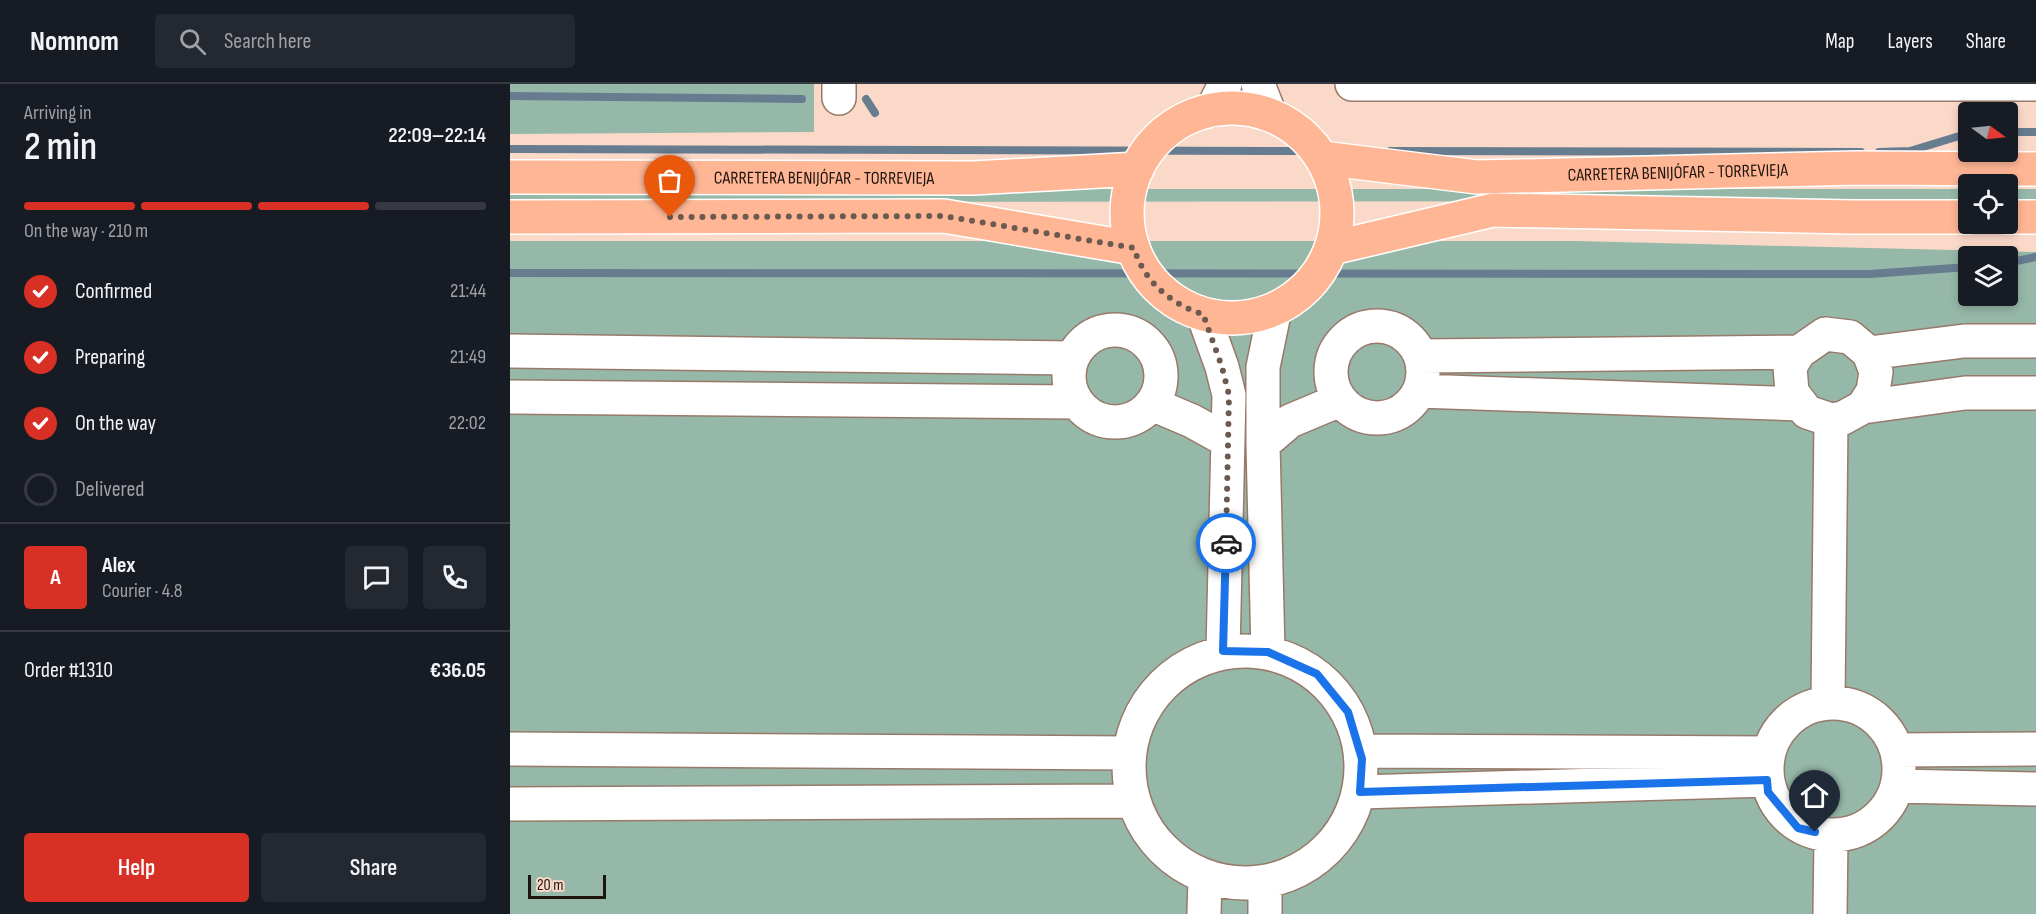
<!DOCTYPE html>
<html lang="en">
<head>
<meta charset="utf-8">
<style>
	body { margin:0; font-family:"Sofia Sans Condensed",sans-serif; background:#242831; color:#f1f3f6; height:100vh; display:flex; flex-direction:column; font-size:22px; white-space:nowrap }
	* { box-sizing:border-box; margin:0 }
	p { font-size:20px; color:#9ea1a6 }
	.icon { flex:none; width:33px; height:33px; fill:none; stroke:currentColor; stroke-width:2; stroke-linecap:round; stroke-linejoin:round }
	.map { position:relative; flex:1; overflow:hidden }
	.sheet { display:flex; flex-direction:column; background:#171b24; width:510px }
	.sheet>* { flex:none }
	.needle { width:39px; rotate:105deg }
	.fabs { position:absolute; left:1448px; top:18px; display:grid; gap:12px }
	.fabs a { display:grid; place-items:center; width:60px; height:60px; border-radius:6px; background:#171b24; box-shadow:0 3px 9px #0003; font-size:30px }
	.scale { position:absolute; left:18px; bottom:15px; width:78px; box-sizing:border-box; padding-left:6px; border:3px solid #1f140e; border-top:0; font-size:16px; line-height:21px; white-space:nowrap; color:#1f140e; -webkit-text-stroke:4px #fbd9c9; paint-order:stroke }
	.pin { position:absolute; display:grid; place-items:center; width:51px; height:51px; color:#fff; margin:-62px -26px; border-radius:50% 50% 50% 0; rotate:-45deg; box-shadow:0 0 6px #0007 }
	.pin .icon { rotate:45deg }
	.courier { position:absolute; display:grid; place-items:center; width:60px; height:60px; margin:-30px; border:4px solid #1a73e8; border-radius:50%; background:#fff; color:#222; box-shadow:0 2px 8px #0007 }
	.summary em { font-style:normal; font-weight:600 }
	.summary div { display:flex; flex-direction:column-reverse }
	.summary { display:flex; align-items:center; justify-content:space-between; height:102px; padding:0 24px }
	h1 { font-size:39px; font-weight:600; line-height:45px }
	.bar { display:grid; grid-template-columns:repeat(4,1fr); gap:9px 6px; align-content:center; height:72px; padding:0 24px }
	.bar i { height:8px; border-radius:4px; background:#363941 }
	.bar .on { background:#d93025 }
	.bar p { grid-column:span 4 }
	.line { display:flex; align-items:center; gap:15px; padding:0 24px; border-top:2px solid #363941 }
	.line div { flex:1 }
	.round { display:grid; place-items:center; flex:none; width:63px; height:63px; border-radius:6px; background:#242831 }
	ol { padding:0 24px; list-style:none }
	li { display:flex; align-items:center; gap:18px; height:66px }
	li p { margin-inline-start:auto }
	li .icon { padding:6px; border-radius:50%; background:#d93025; color:#fff; stroke-width:4 }
	li:last-child { color:#9ea1a6 }
	li i { width:33px; height:33px; border:3px solid #363941; border-radius:50% }
	.button { display:flex; gap:12px; margin-top:auto; padding:12px 24px }
	.button a { flex:1; height:69px; border-radius:6px; background:#d93025; color:#fff; font-size:24px; font-weight:600; line-height:69px; text-align:center }
	.button a+a { background:#242831; color:#f1f3f6 }
	header { display:flex; align-items:center; gap:36px; box-sizing:border-box; height:84px; padding:0 30px; background:#171b24; border-bottom:2px solid #363941 }
	header strong { font-size:28px }
	nav { display:flex; gap:33px; margin-inline-start:auto; font-size:21px }
	.search { width:420px; height:54px; background:#242831; display:flex; align-items:center; gap:15px; box-sizing:border-box; padding:0 21px; border-radius:6px; color:#9ea1a6; font-size:22px }
	main { display:flex; flex:1; min-height:0 }
	.map>svg:first-child { display:block }
	.green { fill:#96b8a8; fill-rule:evenodd }
	.lines { fill:none; stroke-linecap:round; stroke-linejoin:round }
	.stream { stroke:#687c90; stroke-width:8 }
	.minor-casing { stroke:#98796a; stroke-width:36 }
	.major-casing { stroke:#fff; stroke-width:36 }
	.minor { stroke:#fff; stroke-width:33 }
	.major { stroke:#ffb695; stroke-width:33 }
	.done { stroke:#6c594f; stroke-width:6; stroke-dasharray:0 10.8 }
	.route { stroke:#1a73e8; stroke-width:8 }
	.labels { text-anchor:middle; stroke-width:4.5; stroke-linejoin:round; paint-order:stroke }
	.street-label { font-size:18px; fill:#1f140e; stroke:#fbd9c9 }
</style>
</head>
<body>
<header>
<strong>Nomnom</strong>
<div class="search"><svg class="icon" aria-label="search" viewBox="0 0 24 24"><circle cx="10" cy="10" r="6"/><path d="M15 15l6 6"/></svg>Search here</div>
<nav><a>Map</a><a>Layers</a><a>Share</a></nav>
</header>
<main>
<section class="sheet">
<div class="summary"><div><h1>2 min</h1><p>Arriving in</p></div><em>22:09–22:14</em></div>
<div class="bar"><i class="on"></i><i class="on"></i><i class="on"></i><i></i><p>On the way · 210 m</p></div>
<ol>
<li><svg class="icon" aria-label="check" viewBox="0 0 24 24"><path d="M5 12l5 5 9-10"/></svg>Confirmed<p>21:44</p></li>
<li><svg class="icon" aria-label="check" viewBox="0 0 24 24"><path d="M5 12l5 5 9-10"/></svg>Preparing<p>21:49</p></li>
<li><svg class="icon" aria-label="check" viewBox="0 0 24 24"><path d="M5 12l5 5 9-10"/></svg>On the way<p>22:02</p></li>
<li><i></i>Delivered</li>
</ol>
<div class="line" style="height:108px"><b class="round" style="background:#d93025;color:#fff">A</b><div><b>Alex</b><p>Courier · 4.8</p></div><a class="round"><svg class="icon" aria-label="chat" viewBox="0 0 24 24"><path d="M4 5h16v11H9l-5 4z"/></svg></a><a class="round"><svg class="icon" aria-label="phone" viewBox="0 0 24 24"><path d="M5 4h4l2 5-3 2q2 4 5 5l2-3 5 2v4C11 20 4 13 5 4z"/></svg></a></div>
<div class="line" style="height:78px"><div>Order #1310</div><b>€36.05</b></div>
<div class="button"><a>Help</a><a>Share</a></div>
</section>
<div class="map">
<svg width="1526" height="830" viewBox="0 0 1526 830">
	<rect width="100%" height="100%" fill="#fbd9c9"/>
	<path class="green" d="M 0,0 L 304,0 L 304,48 L 0,50 Z
		M 0,105 L 1458,105 L 1458,117 L 0,118 Z
		M 1497,105 L 1526,105 L 1526,117 L 1497,117 Z
		M 0,157 L 1065,157 L 1526,168 L 1526,830 L 0,830 ZM 1458,172 L 1497,172 L 1497,212 L 1458,212 Z"/>
	<g class="lines">
		<path class="stream" d="M 0,12 L 292,15
			M 356,15 L 365,29
			M 1497,48 L 1526,48
			M 0,65 L 808,67
			M 880,67 L 1351,68
			M 1369,68 L 1400,67 L 1446,53 L 1458,51
			M 1497,179 L 1526,173
			M 0,189 L 1360,190 L 1458,183"/>
		<g class="minor-casing">
			<path id="minor" d="M 748,0 L 760,31
				M 842,0 L 1526,0
				M 329,14 L 329,0
				M 702,26 L 715,0
				M 693,230 L 712,283 L 719,311 L 713,567
				M821 288a46 46 0 1 1 92 0a46 46 0 1 1-92 0Z
				M559 292a46 46 0 1 1 92 0a46 46 0 1 1-92 0Z
				M 1315,250 L 1340,253 L 1359,269 L 1366,288 L 1363,307 L 1353,323 L 1333,334 L 1321,336 L 1297,328 L 1282,308 L 1280,283 L 1289,268 Z
				M 0,267 L 562,274
				M 1359,269 L 1454,257 L 1526,257
				M 911,272 L 1289,268
				M 909,307 L 1291,320
				M 0,313 L 566,318
				M 642,320 L 682,337 L 718,357
				M 1353,323 L 1455,309 L 1526,309
				M 753,360 L 780,337 L 830,316
				M619 683a116 116 0 1 1 232 0a116 116 0 1 1-232 0Z
				M 758,568 L 753,360 L 753,283 L 765,225
				M 1318,618 L 1321,336
				M1257 685a66 66 0 1 1 132 0a66 66 0 1 1-132 0Z
				M 0,665 L 618,669
				M 1387,666 L 1526,665
				M 850,667 L 1258,669
				M 1387,702 L 1526,705
				M 850,708 L 1257,696
				M 0,720 L 622,717
				M 694,830 L 695,794
				M 755,830 L 755,799
				M 1320,830 L 1321,753"/>
		</g>
		<g class="major-casing">
			<g id="major">
				<circle cx="722" cy="129" r="105"/>
				<path id="s1" d="M 812,74 L 967,93 L 1347,84 L 1526,85"/>
				<path id="s2" d="M 0,93 L 464,94 L 627,85"/>
				<path d="M 0,133 L 434,132 L 623,164"/>
				<path d="M 1497,133 L 1526,133"/>
				<path d="M 822,164 L 983,126 L 1342,133 L 1458,133"/>
			</g>
		</g>
		<use href="#minor" class="minor"/>
		<use href="#major" class="major"/>
	</g>
	<g class="lines">
		<path class="done" d="M 160,133 L 434,132 L 624,164 C 633,196 661,221 693,230 L 712,283 L 719,311 L 716,459"/>
		<path class="route" d="M 716,459 L 713,567 L 758,568 L 807,590 L 838,628 L 852,675 L 850,708 L 1257,696 L 1258,708 L 1288,744 L 1305,748"/>
	</g>
	<g class="labels">
		<g class="street-label">
			<text dy="6" stroke="none"><textPath href="#s1" startOffset="357">CARRETERA BENIJÓFAR - TORREVIEJA</textPath></text>
			<text dy="6" stroke="none"><textPath href="#s2" startOffset="314">CARRETERA BENIJÓFAR - TORREVIEJA</textPath></text>
		</g>
	</g>
</svg>
<div class="fabs">
<a><svg class="needle" viewBox="-14 -14 28 28"><path d="M0-13l5 13h-10z" fill="#e53935"/><path d="M0 13l5-13h-10z" fill="#9ea1a6"/></svg></a>
<a><svg class="icon" aria-label="locate" viewBox="0 0 24 24"><circle cx="12" cy="12" r="6"/><path d="M12 2v4M12 18v4M2 12h4M18 12h4"/></svg></a>
<a><svg class="icon" aria-label="layers" viewBox="0 0 24 24"><path d="M12 4l9 5-9 5-9-5zM3 14l9 5 9-5"/></svg></a>
</div>
<div class="scale">20 m</div>
<div class="pin" style="left:160px;top:133px;background:#ea580c"><svg class="icon" aria-label="bag" viewBox="0 0 24 24"><path d="M5 8h14l-1 12H6zM9 8a3 3 0 0 1 6 0"/></svg></div>
<div class="pin" style="left:1305px;top:748px;background:#1f2937"><svg class="icon" aria-label="home" viewBox="0 0 24 24"><path d="M3 11l9-7 9 7M6 9v11h12V9"/></svg></div>
<div class="courier" style="left:716px;top:459px"><svg class="icon" aria-label="car" viewBox="0 0 24 24"><path d="M5 17H2v-5l4-1 3-4h7l3 4 3 1v5h-3M9 17h6M6 11h13"/><circle cx="7" cy="17" r="2"/><circle cx="17" cy="17" r="2"/></svg></div>
</div>
</main>
</body>
</html>
